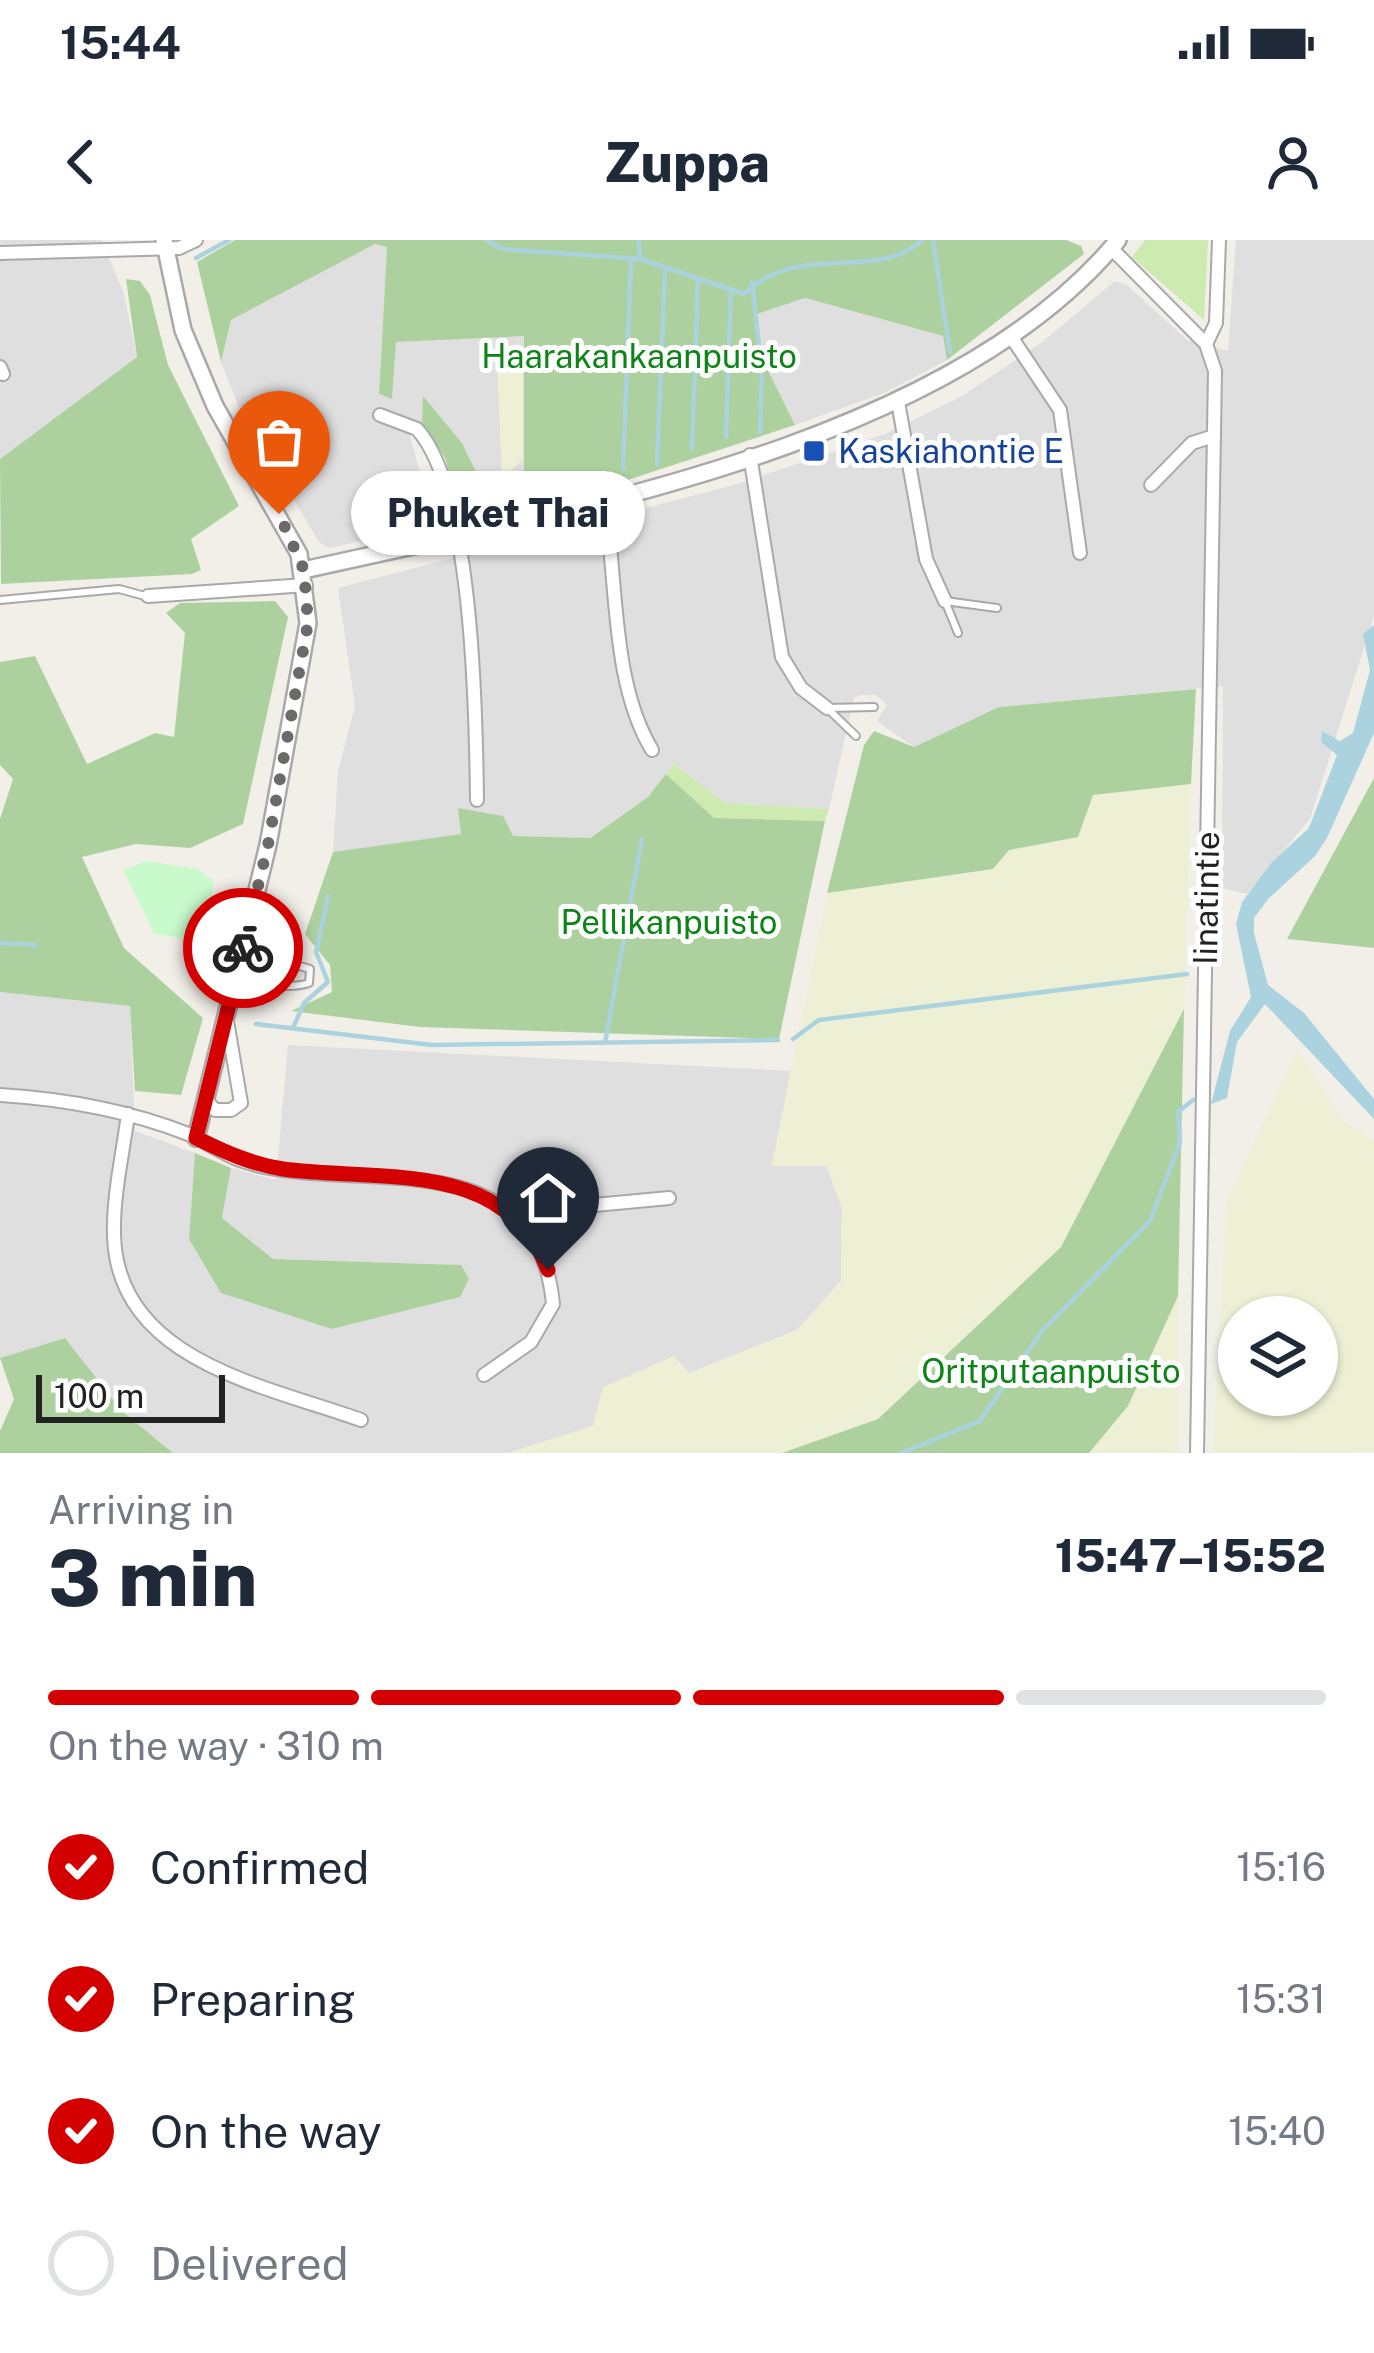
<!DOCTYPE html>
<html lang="en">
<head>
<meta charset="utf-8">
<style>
	body { margin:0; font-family:"Public Sans",sans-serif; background:#f6f6f7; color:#1f2937; height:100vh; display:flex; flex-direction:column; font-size:45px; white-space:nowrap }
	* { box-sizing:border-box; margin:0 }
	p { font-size:39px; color:#747a83 }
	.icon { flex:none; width:66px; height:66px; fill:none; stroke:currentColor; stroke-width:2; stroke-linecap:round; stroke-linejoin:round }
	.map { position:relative; height:1213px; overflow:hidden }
	.drawer { display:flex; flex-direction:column; background:#fff; flex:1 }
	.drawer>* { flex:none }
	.tools { position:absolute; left:1218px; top:1056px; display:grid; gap:24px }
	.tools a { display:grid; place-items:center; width:120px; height:120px; border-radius:50%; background:#fff; box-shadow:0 3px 9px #0004; font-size:60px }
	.scale { position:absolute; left:36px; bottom:30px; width:189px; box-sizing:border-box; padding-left:12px; border:6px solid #222; border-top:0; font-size:33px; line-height:42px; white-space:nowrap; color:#222; -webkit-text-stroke:9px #fff; paint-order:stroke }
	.pin { position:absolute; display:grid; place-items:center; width:102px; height:102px; color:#fff; margin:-123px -51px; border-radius:50% 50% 50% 0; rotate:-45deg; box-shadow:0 0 12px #0007 }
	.pin .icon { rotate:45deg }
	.courier { position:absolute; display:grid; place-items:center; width:120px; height:120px; margin:-60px; border:9px solid #d40000; border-radius:50%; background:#fff; color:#222; box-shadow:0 3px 15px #0007 }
	.bubble { position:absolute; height:84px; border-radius:42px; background:#fff; box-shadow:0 3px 9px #0004; font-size:39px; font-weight:800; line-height:84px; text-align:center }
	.head em { font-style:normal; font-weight:800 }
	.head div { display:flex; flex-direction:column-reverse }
	.head { display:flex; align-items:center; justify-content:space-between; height:204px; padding:0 48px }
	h1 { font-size:78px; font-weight:800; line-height:90px }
	.bar { display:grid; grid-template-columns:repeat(4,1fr); gap:18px 12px; align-content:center; height:144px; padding:0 48px }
	.bar i { height:15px; border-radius:9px; background:#e0e1e3 }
	.bar .on { background:#d40000 }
	.bar p { grid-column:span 4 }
	ol { padding:0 48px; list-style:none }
	li { display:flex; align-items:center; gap:36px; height:132px }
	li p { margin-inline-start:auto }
	li .icon { padding:12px; border-radius:50%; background:#d40000; color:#fff; stroke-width:4 }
	li:last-child { color:#747a83 }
	li i { width:66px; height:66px; border:6px solid #e0e1e3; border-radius:50% }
	.status { display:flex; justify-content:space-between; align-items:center; height:84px; padding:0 60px; background:#fff; direction:ltr }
	.status svg { height:33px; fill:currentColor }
	header { display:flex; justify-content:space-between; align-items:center; height:156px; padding:0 48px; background:#fff; font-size:54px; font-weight:800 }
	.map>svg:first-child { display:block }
	.residential { fill:#e0dfdf }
	.farmland { fill:#eef0d5; fill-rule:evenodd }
	.grass { fill:#cdebb0 }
	.forest { fill:#add19e }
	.park { fill:#c8facc }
	.water { fill:#aad3df }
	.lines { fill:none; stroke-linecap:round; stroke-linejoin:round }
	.stream { stroke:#aad3df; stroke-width:4.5 }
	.service-casing { stroke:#a9a9a9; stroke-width:10 }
	.minor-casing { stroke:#a9a9a9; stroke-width:16 }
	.tertiary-casing { stroke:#a9a9a9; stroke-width:20 }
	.service { stroke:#fff; stroke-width:6 }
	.minor { stroke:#fff; stroke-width:12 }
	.tertiary { stroke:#fff; stroke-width:15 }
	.done { stroke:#6b6a68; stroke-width:12; stroke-dasharray:0 21.6 }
	.route { stroke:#d40000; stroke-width:15 }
	.transit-dot { fill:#1a4fb4; stroke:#fff; stroke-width:4.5 }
	.labels { text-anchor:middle; stroke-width:10; stroke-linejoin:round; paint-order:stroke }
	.park-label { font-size:33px; fill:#0c8416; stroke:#fff }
	.transit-label { font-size:33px; fill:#164399; stroke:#fff; text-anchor:start }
	.street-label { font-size:33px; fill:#222; stroke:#fff }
</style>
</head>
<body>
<div class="status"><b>15:44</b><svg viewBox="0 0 49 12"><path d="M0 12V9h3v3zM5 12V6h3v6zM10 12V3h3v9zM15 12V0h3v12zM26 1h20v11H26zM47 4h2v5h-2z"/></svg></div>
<header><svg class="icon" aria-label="back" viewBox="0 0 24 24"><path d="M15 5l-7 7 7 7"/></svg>Zuppa<svg class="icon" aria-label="person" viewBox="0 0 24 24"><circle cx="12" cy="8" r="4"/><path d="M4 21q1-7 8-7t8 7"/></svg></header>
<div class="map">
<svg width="1374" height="1213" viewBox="0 0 1374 1213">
	<rect width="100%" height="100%" fill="#f2efe9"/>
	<path class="residential" d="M 0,0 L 102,0 L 124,54 L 137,117 L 0,219 Z
		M 1236,0 L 1374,0 L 1374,376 L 1310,579 L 1247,654 L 1222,648 L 1223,446 L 999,467 L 914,507 L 877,481 L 887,464 L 876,455 L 861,455 L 854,458 L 829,569 L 725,563 L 674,524 L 648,557 L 589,598 L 512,596 L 459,568 L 461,594 L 333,612 L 338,532 L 355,466 L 338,348 L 734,245 L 885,194 L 962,156 L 1041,103 L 1115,41 L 1126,44 L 1187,100 L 1228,111 Z
		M 375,4 L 387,6 L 379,154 L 392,158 L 396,102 L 524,95 L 525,231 L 500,244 L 478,238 L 462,203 L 424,158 L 422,184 L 410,196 L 434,285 L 329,308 L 319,302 L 238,165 L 221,122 L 231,80 Z
		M 804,58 L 943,96 L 947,120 L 884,153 L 795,185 L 763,120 L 757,74 Z
		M 0,752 L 130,766 L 135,891 L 195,913 L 189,999 L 332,1089 L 459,1057 L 460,1025 L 272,1019 L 222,978 L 231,928 L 276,940 L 288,805 L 791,831 L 772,925 L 826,925 L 842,968 L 841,1041 L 797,1090 L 689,1133 L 593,1186 L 508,1213 L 173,1213 L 122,1171 L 65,1098 L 0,1118 Z"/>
	<path class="farmland" d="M 523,116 L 523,220 L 502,238 L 497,117 Z
		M 1191,544 L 1184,769 L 1061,1007 L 878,1179 L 782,1213 L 508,1213 L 593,1186 L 603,1147 L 674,1116 L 689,1133 L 797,1090 L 841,1041 L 842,968 L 827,926 L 772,926 L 827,653 L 993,629 L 1009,610 L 1078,597 L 1092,555 Z
		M 1297,811 L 1343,881 L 1374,901 L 1374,1212 L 1213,1213 L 1226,964 ZM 1239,1077 L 1317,1077 L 1317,1155 L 1239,1155 Z
		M 1178,1056 L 1179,1213 L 1089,1213 L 1128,1166 Z"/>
	<path class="grass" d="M 1145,0 L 1208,0 L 1204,80 L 1132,17 Z
		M 674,524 L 725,563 L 829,569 L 825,581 L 714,578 L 666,534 Z"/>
	<path class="forest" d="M 235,0 L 1066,0 L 1081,6 L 1084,14 L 947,120 L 943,96 L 805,58 L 757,74 L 763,120 L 795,185 L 594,251 L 465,285 L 445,218 L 422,184 L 423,156 L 462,203 L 479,238 L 500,244 L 524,232 L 524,96 L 396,102 L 392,159 L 379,154 L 387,7 L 375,4 L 231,80 L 221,122 L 197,22 Z
		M 126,39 L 140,41 L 150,55 L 168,125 L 239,266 L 191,299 L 201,330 L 192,334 L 1,344 L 0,219 L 137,117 Z
		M 275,361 L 288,377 L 243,584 L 190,608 L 136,604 L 82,617 L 124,708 L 203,778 L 181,855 L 135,851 L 130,766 L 0,752 L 0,579 L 13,539 L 0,525 L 0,422 L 35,416 L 87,524 L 155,493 L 174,497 L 185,393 L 166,373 L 180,363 Z
		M 1196,449 L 1191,544 L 1093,555 L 1078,597 L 1009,610 L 993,629 L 827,653 L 864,505 L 874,491 L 914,507 L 999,467 Z
		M 666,534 L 714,578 L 825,581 L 779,799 L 420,787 L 291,771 L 332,752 L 330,725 L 305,694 L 333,612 L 461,594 L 458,568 L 503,576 L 513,596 L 590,598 L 648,557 Z
		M 1374,538 L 1374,708 L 1287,699 Z
		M 1184,769 L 1178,1056 L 1128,1166 L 1089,1213 L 782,1213 L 878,1179 L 1061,1007 Z
		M 195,913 L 231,928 L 222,978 L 273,1019 L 461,1025 L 469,1039 L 460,1057 L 332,1089 L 221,1053 L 189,999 Z
		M 65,1098 L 122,1171 L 173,1213 L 0,1213 L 0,1191 L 14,1159 L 0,1118 Z"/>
	<path class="park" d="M 146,621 L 198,629 L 213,641 L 210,696 L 197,702 L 154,693 L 123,630 Z"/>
	<path class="water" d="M 1374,385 L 1374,493 L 1327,598 L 1315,616 L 1268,659 L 1254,678 L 1254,693 L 1268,745 L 1304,773 L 1374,859 L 1374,879 L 1265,764 L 1237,802 L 1227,858 L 1211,864 L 1230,791 L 1251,757 L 1236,684 L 1242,662 L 1272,622 L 1309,588 L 1337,515 L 1321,502 L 1322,491 L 1340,501 L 1353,493 L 1370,430 L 1363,394 Z"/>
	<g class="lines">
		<path class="stream" d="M 487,0 L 502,9 L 640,19 L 744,54 C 801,0 877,43 922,0
			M 639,0 L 640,18
			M 933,0 L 950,112
			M 196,18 L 229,0
			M 752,42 L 762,134 L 760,192
			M 726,197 L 731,49
			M 692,209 L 698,41
			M 657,225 L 665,27
			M 623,229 L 631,19
			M 0,703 L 36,705
			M 256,784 L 432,805 L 778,800
			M 293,788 L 304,763 L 328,742 L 316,712 L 328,657
			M 793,799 L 819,780 L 1187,734
			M 605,803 L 642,599
			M 901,1213 L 980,1181 L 1042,1091 L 1150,981 L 1180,903 L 1178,872 L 1193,860"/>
		<g class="service-casing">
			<path id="service" d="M 0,360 L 119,349 L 145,356
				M 958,393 L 945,361 L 997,368
				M 856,496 L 827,468 L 874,467
				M 240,738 C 261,743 288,750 309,743 L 310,729 L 296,725 L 289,731 L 286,746"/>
		</g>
		<g class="minor-casing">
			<path id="minor" d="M 1111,8 L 1206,104 L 1215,131 L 1197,1213
				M 0,13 L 179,8 L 196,0
				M 1012,98 L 1060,170 L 1080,313
				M 1206,104 L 1216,83 L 1219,0
				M 0,127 L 3,134
				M 898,162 L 926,319 L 945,361
				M 380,175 L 417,189 C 473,251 476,473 477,560
				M 750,215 L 782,417 L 801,448 L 827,468
				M 1151,245 L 1192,203 L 1214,196
				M 604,260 C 618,338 610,440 652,510
				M 148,356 L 306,345
				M 0,855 C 65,859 127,870 188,894 C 205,901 220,912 237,919 C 345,960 536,889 553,1064 L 531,1102 L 484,1135
				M 206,860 L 215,870 L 231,870 L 241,863 L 227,781
				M 128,874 C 123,913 113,955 114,994 C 116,1121 267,1146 361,1180
				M 510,973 L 669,958"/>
		</g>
		<g class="tertiary-casing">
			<path id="tertiary" d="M 164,0 L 183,90 L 215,166 L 299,314 L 308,383 L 268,605 L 196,898
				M 304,330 C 556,273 948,207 1118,0"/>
		</g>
		<use href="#service" class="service"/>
		<use href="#minor" class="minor"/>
		<use href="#tertiary" class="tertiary"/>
	</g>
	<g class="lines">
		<path class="done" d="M 243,708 L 268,605 L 308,383 L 304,330 L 279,274"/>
		<path class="route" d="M 243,708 L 196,898 C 225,912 251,924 283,929 C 377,942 506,917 548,1030"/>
	</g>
	<rect class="transit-dot" x="802" y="199" width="24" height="24" rx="6"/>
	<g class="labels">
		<g class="park-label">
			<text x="639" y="128">Haarakankaanpuisto</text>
			<text x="669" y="694">Pellikanpuisto</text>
			<text x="1051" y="1143">Oritputaanpuisto</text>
		</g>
		<g class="transit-label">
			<text x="838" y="223">Kaskiahontie E</text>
		</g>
		<g class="street-label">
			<text transform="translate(1206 658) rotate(-89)" y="12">Iinatintie</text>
		</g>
	</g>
</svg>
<div class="tools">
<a><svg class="icon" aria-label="layers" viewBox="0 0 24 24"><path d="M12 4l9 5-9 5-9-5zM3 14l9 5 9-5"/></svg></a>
</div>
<div class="scale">100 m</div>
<div class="pin" style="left:279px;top:274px;background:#ea580c"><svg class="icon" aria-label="bag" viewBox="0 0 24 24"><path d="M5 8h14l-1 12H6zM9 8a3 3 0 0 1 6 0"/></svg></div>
<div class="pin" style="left:548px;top:1030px;background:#1f2937"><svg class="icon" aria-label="home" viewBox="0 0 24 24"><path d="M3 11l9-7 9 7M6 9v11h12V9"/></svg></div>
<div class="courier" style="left:243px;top:708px"><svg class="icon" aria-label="bike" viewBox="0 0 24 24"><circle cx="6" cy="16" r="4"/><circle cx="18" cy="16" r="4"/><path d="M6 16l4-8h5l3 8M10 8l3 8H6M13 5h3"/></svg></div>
<div class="bubble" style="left:351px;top:231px;width:294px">Phuket Thai</div>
</div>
<section class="drawer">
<div class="head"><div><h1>3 min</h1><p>Arriving in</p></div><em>15:47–15:52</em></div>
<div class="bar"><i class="on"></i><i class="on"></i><i class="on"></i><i></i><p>On the way · 310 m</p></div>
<ol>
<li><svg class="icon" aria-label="check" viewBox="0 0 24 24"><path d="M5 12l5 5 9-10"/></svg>Confirmed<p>15:16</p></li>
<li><svg class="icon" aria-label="check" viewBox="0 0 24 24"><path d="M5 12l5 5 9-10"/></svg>Preparing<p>15:31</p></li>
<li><svg class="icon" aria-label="check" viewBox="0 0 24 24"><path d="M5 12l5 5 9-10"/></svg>On the way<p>15:40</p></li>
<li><i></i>Delivered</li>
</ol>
</section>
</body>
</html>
